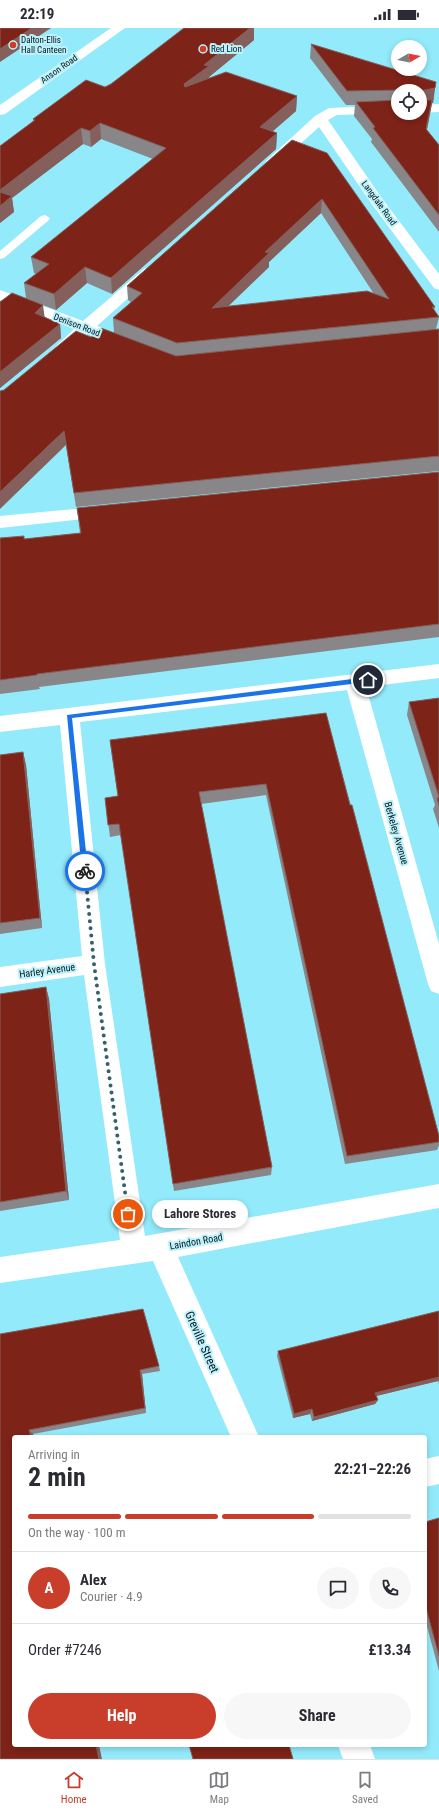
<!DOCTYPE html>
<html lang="en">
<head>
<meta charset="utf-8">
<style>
	body { margin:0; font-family:"Roboto Condensed",sans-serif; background:#f7f7f7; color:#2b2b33; height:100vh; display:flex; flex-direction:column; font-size:15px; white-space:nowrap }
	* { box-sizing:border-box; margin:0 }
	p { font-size:13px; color:#7c7c81 }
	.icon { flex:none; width:22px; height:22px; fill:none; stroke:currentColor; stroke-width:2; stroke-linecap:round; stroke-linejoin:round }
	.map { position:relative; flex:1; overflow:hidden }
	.sheet { position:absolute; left:12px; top:1407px; width:415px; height:312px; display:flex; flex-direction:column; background:#fff; border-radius:4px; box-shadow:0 2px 6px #0003 }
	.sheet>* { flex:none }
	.needle { width:26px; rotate:81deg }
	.fabs { position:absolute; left:391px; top:12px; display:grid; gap:8px }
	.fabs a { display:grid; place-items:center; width:36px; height:36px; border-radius:50%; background:#fff; box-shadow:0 2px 6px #0003; font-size:20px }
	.pin { position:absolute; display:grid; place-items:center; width:34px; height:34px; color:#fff; margin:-17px; border:2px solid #fff; border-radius:50%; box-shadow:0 1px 4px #0007 }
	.courier { position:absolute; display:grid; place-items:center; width:40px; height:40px; margin:-20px; border:3px solid #1a73e8; border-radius:50%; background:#fff; color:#222; box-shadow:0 1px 5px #0007 }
	.bubble { position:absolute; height:28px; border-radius:14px; background:#fff; box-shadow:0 2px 6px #0003; font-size:13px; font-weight:700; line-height:28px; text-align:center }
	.headline em { font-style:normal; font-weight:700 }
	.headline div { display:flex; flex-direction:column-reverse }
	.headline { display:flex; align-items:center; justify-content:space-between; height:68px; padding:0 16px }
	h1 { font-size:26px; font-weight:700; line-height:30px }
	.bar { display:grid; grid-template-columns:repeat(4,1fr); gap:6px 4px; align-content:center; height:48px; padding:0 16px }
	.bar i { height:5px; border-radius:3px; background:#e1e1e2 }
	.bar .selected { background:#c93d2b }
	.bar p { grid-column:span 4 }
	.line { display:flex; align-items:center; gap:10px; padding:0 16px; border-top:1px solid #e1e1e2 }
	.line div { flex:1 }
	.round { display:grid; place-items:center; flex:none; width:42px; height:42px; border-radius:21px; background:#f7f7f7 }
	.cta { display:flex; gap:8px; margin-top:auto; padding:8px 16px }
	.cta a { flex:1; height:46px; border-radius:24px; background:#c93d2b; color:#fff; font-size:16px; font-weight:700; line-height:46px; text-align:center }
	.cta a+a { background:#f7f7f7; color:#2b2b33 }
	.status { display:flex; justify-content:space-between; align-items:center; height:28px; padding:0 20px; background:#fff; direction:ltr }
	.status svg { height:11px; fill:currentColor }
	.dock { display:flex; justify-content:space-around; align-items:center; height:56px; border-top:1px solid #e1e1e2; background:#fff; font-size:11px; color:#7c7c81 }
	.dock a { display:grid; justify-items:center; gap:2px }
	.dock .selected { color:#c93d2b }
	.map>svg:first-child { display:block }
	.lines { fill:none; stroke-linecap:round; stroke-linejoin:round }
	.service { fill:#fff; fill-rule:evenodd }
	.minor { fill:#fff; fill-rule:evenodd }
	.trunk { fill:#fff; fill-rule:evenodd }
	.wall { fill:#888689; fill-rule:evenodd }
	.shaded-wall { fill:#845f5b }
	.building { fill:#7e2317; stroke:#845f5b; fill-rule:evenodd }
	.route { fill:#1a73e8 }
	.done { stroke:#33626b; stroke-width:4; stroke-dasharray:0 7.2 }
	.poi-dot { fill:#c93d2b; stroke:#bff1fb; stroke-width:1.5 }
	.labels { text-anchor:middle; stroke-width:4; stroke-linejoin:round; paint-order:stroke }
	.far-poi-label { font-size:9px; fill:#00191e; stroke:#bff1fb; text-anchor:start }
	.far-street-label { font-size:9px; fill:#00191e; stroke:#bff1fb }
	.street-label { font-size:10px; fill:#00191e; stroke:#bff1fb }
	.near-street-label { font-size:12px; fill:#00191e; stroke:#bff1fb }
</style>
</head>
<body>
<div class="status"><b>22:19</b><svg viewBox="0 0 49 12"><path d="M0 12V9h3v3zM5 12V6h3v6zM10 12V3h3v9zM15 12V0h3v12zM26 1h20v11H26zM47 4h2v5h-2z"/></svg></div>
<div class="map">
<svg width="439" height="1731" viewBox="0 0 439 1731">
	<rect width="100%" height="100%" fill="#92eafb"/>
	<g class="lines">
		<path class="service" d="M 45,187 L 50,190 L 49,192 L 4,230 L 0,231 L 0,223 L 41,188 Z"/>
		<path class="minor" d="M 439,76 L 439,84 L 420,85 L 420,77 Z
			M 398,77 L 398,85 L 337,87 L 328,92 L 381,169 L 439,246 L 439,262 L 434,260 L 371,175 L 319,99 L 278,136 L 268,136 L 266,133 L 315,88 L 329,80 Z
			M 149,239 L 154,241 L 157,244 L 154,247 L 97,298 L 103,300 L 105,304 L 103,308 L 97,309 L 88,306 C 78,315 66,331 52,328 L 50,324 L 74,301 L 0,272 L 0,262 L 83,293 L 144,241 Z
			M 106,478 L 112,480 L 115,484 L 112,488 L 0,500 L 0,488 Z
			M 439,636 L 439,650 L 366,659 L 439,916 L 439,966 L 431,963 L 428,956 L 347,662 L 80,694 L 105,936 L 145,1208 L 439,1156 L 439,1180 L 178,1229 L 259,1409 L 231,1409 L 153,1233 L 0,1255 L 0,1229 L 120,1212 L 84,947 L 0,959 L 0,939 L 82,928 L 60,697 L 0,704 L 0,688 Z
			M 439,1428 L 439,1456 L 425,1459 L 425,1431 Z
			M 338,1717 L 370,1717 L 375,1731 L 343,1731 Z"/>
		<path class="trunk" d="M 111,0 L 125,0 L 5,86 L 0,87 L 0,77 Z"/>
	</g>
	<path class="wall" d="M 254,12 L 209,49 L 209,50 L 297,68 L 296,83 L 272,104 L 277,105 L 276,121 L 112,266 L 87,255 L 56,282 L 27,271 L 45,289 L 60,296 L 61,310 L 0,360 L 0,274 L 26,270 L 24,255 L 36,246 L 34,245 L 31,229 L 153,131 L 101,111 L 91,119 L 83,116 L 12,170 L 14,184 L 0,195 L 33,93 L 33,91 L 105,59 Z
		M 311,16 L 434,68 L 433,75 L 432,75 L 427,102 L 439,117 L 439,204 L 371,114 L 372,111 L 354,88 L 355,77 L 346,77 L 310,30 ZM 398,63 L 420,63 L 398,85 Z
		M 292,112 L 435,279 L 434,282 L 439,289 L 436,301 L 439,301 L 439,443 L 76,479 L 66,417 L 4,362 L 91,309 L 114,304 L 113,290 L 131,274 L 128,272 L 127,258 ZM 321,185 L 374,266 L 228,278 L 269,239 L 269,234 Z
		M 439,444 L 439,609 L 39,659 L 40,661 L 0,666 L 0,510 L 25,511 L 80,505 L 77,480 Z
		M 439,670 L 439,800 L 433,781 L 435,777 L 407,687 L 409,674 Z
		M 326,685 L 439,1108 L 439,1117 L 437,1122 L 345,1136 L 266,767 L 201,776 L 272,1139 L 271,1147 L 174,1163 L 121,807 L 110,809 L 105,770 L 118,768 L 110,712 Z
		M 23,724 L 26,737 L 42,900 L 0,906 L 0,727 Z
		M 46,959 L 49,971 L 69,1172 L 0,1183 L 0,966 Z
		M 439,1283 L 439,1356 L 438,1353 L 376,1368 L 378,1372 L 375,1376 L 312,1393 L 310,1386 L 293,1390 L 277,1328 L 278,1323 Z
		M 0,1306 L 159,1338 L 160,1343 L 142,1346 L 146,1385 L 33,1406 L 34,1409 L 14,1409 Z
		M 439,1490 L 439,1643 L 425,1591 L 425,1494 Z"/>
	<path class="shaded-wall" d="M 32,0 L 51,0 L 0,34 L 0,21 Z
		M 250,0 L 254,0 L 254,12 L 209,49 L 209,54 L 184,72 L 184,56 L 204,37 Z
		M 436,54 L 433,75 L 432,75 L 430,86 L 424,115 L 420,77 L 420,63 Z
		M 297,68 L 296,83 L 259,115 L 260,99 Z
		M 100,95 L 101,111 L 91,119 L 90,103 Z
		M 81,100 L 83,116 L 12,170 L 14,184 L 0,195 L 0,162 Z
		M 277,105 L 276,121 L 112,266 L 111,250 Z
		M 322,171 L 321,185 L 269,234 L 269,239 L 212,294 L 212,280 L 265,224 Z
		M 85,239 L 87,255 L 56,282 L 54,266 Z
		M 43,277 L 45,292 L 35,285 Z
		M 60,296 L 61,310 L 0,360 L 0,344 Z
		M 64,403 L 66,417 L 0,481 L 0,464 Z
		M 23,724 L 26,737 L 42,900 L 40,890 Z
		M 46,959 L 49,971 L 69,1172 L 66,1163 Z
		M 140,1342 L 142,1346 L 146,1385 L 145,1380 Z
		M 439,1349 L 439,1352 L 438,1353 L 372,1369 L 375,1365 Z
		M 378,1372 L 375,1376 L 312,1393 L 314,1389 Z
		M 312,1381 L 310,1386 L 293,1390 L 294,1386 Z
		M 29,1402 L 33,1406 L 34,1409 L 31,1409 Z
		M 96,1717 L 99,1717 L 102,1731 L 99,1731 Z"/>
	<path class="building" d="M 0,0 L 32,0 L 0,21 Z
		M 184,0 L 250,0 L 204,37 L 209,38 L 184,56 L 185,59 L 226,44 L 297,68 L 260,99 L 277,105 L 111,250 L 85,239 L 54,266 L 24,255 L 49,236 L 31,229 L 166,120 L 100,95 L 90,103 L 81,100 L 0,162 L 0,118 L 35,92 L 33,91 L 86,52 L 105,59 L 111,56 Z
		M 311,16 L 436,54 L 435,60 L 420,63 L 421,72 L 432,72 L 426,101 L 439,117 L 439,187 L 373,100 L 375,99 L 356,74 L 398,72 L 398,85 L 420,85 L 420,63 L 401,63 L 401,62 L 347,63 Z
		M 292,112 L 327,125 L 435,279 L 432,279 L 439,289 L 177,315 L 113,290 L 142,265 L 127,258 ZM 322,171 L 389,271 L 367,263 L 212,280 L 269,225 L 265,224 Z
		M 0,164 L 12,168 L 0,178 Z
		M 12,265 L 43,277 L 35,285 L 60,296 L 0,344 L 0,274 Z
		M 101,300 L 176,328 L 439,301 L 439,428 L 74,465 L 64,403 L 0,464 L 0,363 L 4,362 L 76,303 L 91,309 Z
		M 439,444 L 439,596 L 37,646 L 37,647 L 0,652 L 0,510 L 24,508 L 24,511 L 81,505 L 77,480 Z
		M 439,670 L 439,769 L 409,674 Z
		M 326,685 L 350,777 L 352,777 L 439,1108 L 439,1114 L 347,1128 L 266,756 L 199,764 L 272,1139 L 173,1156 L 119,796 L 108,797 L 105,770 L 118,768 L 110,712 Z
		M 23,724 L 40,890 L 0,895 L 0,727 Z
		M 439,769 L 439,778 L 437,770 Z
		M 46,959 L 66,1163 L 0,1174 L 0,966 Z
		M 143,1281 L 159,1338 L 140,1342 L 145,1380 L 29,1402 L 31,1409 L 14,1409 L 14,1717 L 96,1717 L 99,1731 L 0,1731 L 0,1306 Z
		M 439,1283 L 439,1349 L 375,1365 L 378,1372 L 314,1389 L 312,1381 L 294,1386 L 278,1323 Z
		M 439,1490 L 439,1628 L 425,1576 L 425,1494 Z
		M 189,1717 L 289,1717 L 293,1731 L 193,1731 Z"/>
	<path class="route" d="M 368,649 L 371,652 L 368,654 L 72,690 L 88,843 L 85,846 L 82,845 L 67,687 Z"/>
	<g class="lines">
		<path class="done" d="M 85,843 L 94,936 L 128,1186"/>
	</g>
	<g class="poi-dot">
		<circle cx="13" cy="17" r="4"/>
		<circle cx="203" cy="21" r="4"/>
	</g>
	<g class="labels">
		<g class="far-poi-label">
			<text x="21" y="15">Dalton-Ellis<tspan x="21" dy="10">Hall Canteen</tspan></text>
			<text x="211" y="24">Red Lion</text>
		</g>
		<g class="far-street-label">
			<text transform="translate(59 41) rotate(-35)" y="3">Anson Road</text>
			<text transform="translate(379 175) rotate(54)" y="3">Langdale Road</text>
			<text transform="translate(77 297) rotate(21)" y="3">Denison Road</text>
		</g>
		<g class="street-label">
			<text transform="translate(397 805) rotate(74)" y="4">Berkeley Avenue</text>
			<text transform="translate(47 942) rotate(-8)" y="4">Harley Avenue</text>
			<text transform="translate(196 1213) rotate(-10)" y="4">Laindon Road</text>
		</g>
		<g class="near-street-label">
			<text transform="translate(202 1314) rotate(66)" y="4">Greville Street</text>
		</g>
	</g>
</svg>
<div class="fabs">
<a><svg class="needle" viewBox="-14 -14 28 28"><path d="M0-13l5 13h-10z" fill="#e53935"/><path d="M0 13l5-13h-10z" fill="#7c7c81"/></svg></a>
<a><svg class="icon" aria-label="locate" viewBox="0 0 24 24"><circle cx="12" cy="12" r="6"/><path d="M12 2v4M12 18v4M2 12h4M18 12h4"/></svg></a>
</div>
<div class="pin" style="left:128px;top:1186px;background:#ea580c"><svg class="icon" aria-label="bag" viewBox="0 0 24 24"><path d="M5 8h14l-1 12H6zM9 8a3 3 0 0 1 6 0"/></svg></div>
<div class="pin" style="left:368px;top:652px;background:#1f2937"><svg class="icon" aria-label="home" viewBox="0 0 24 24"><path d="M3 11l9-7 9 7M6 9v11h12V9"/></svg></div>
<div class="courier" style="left:85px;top:843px"><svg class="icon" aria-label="bike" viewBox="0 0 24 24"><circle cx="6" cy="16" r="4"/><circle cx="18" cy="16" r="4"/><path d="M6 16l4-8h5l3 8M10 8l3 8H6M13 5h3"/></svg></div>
<div class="bubble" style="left:152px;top:1172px;width:96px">Lahore Stores</div>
<section class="sheet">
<div class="headline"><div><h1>2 min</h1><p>Arriving in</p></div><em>22:21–22:26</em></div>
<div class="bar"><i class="selected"></i><i class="selected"></i><i class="selected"></i><i></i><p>On the way · 100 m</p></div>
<div class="line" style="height:72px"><b class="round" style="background:#c93d2b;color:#fff">A</b><div><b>Alex</b><p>Courier · 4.9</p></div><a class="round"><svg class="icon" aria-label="chat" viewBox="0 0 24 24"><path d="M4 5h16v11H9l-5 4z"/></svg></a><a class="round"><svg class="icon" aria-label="phone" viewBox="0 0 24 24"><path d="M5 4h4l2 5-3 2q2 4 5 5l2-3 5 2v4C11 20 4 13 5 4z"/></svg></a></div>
<div class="line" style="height:52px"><div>Order #7246</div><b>£13.34</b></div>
<div class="cta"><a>Help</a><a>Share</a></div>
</section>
</div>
<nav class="dock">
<a class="selected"><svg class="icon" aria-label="home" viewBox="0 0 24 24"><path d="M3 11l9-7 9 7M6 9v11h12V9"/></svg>Home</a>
<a><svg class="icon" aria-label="map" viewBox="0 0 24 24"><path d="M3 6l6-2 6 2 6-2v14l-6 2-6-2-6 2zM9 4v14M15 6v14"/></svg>Map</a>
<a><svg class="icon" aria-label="saved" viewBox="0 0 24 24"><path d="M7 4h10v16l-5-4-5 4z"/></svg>Saved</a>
</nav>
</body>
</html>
